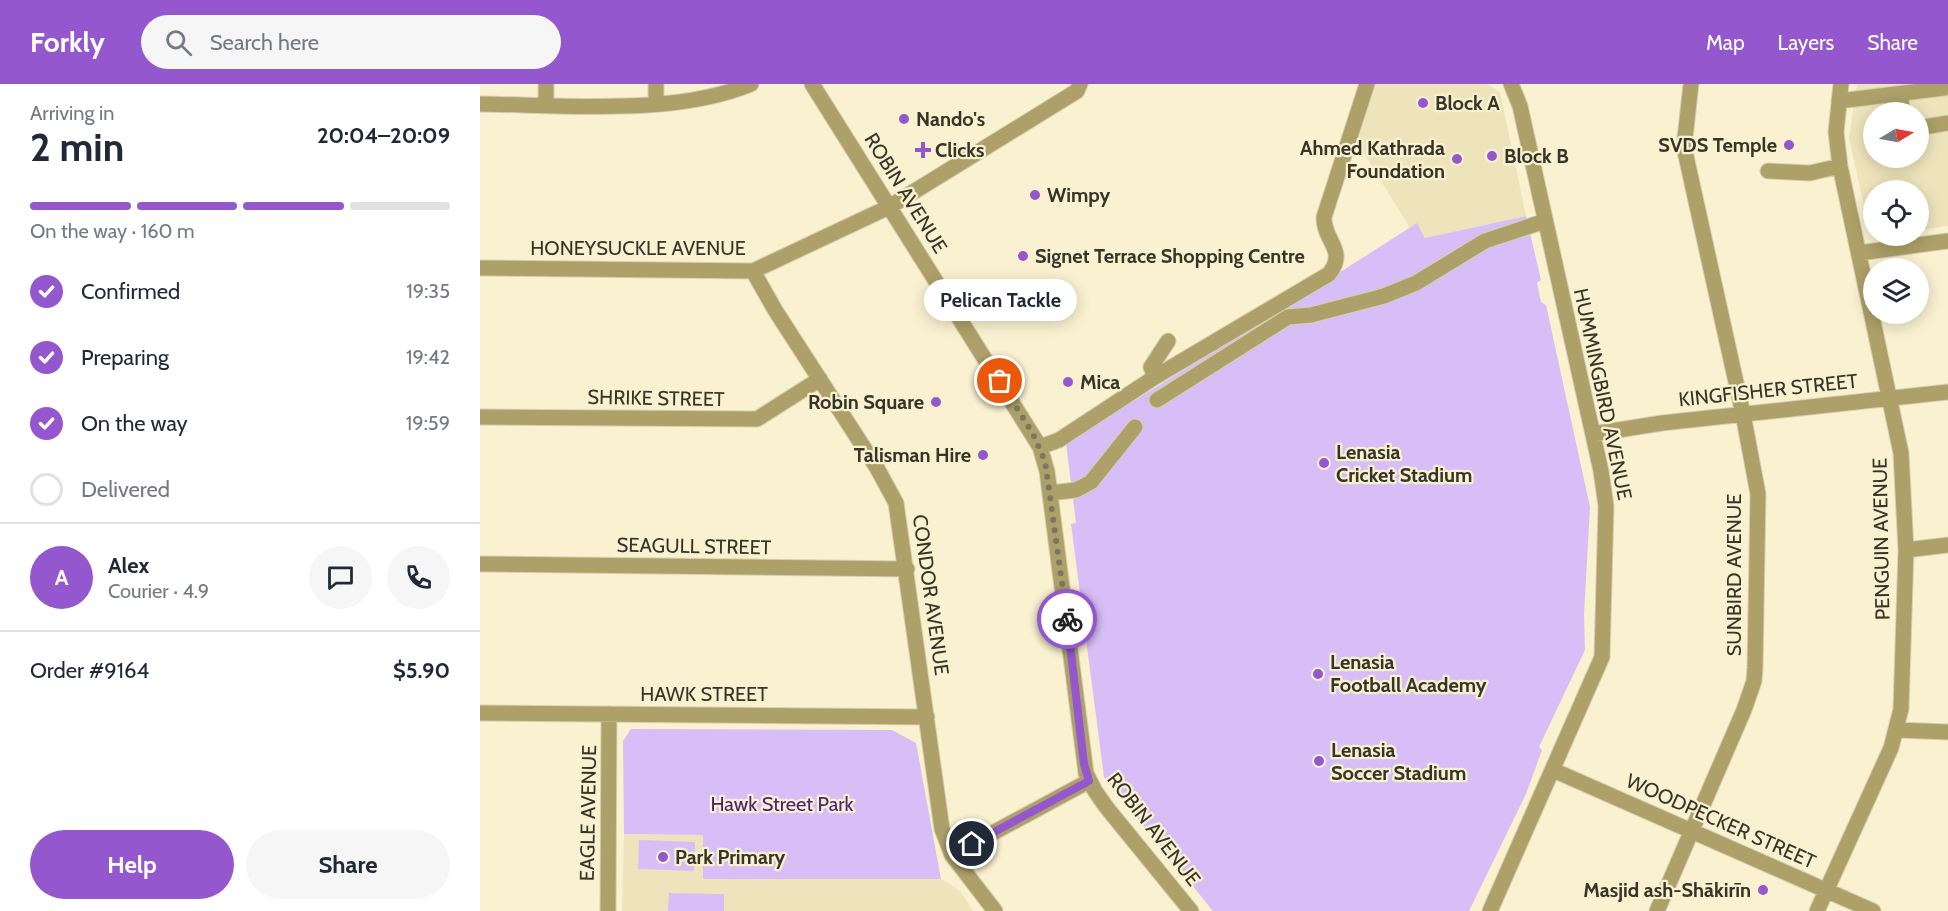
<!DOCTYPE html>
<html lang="en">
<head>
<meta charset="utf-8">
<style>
	body { margin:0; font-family:Cabin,sans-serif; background:#f6f6f7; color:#1f2937; height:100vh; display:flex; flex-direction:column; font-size:22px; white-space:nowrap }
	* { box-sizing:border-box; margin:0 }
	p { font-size:20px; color:#747a83 }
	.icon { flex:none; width:33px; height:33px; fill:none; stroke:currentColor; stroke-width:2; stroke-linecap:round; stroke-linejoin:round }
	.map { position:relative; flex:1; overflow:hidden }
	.drawer { display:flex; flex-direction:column; background:#fff; width:480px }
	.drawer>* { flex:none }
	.needle { width:39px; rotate:80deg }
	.tools { position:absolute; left:1383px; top:18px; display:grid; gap:12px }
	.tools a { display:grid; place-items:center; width:66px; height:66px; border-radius:50%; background:#fff; box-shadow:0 3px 15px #0003; font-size:30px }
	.pin { position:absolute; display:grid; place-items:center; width:51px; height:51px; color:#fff; margin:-26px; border:3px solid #fff; border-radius:50%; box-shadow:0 2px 6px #0007 }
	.courier { position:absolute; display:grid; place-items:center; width:60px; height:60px; margin:-30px; border:4px solid #9457ce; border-radius:50%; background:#fff; color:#222; box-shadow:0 2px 8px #0007 }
	.bubble { position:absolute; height:42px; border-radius:21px; background:#fff; box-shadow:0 3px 15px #0003; font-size:20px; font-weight:700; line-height:42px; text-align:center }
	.headline em { font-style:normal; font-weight:700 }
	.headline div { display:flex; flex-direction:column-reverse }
	.headline { display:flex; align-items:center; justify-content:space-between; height:102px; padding:0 30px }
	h1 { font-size:39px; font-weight:700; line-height:45px }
	.bar { display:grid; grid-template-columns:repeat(4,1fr); gap:9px 6px; align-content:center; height:72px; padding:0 30px }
	.bar i { height:8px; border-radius:4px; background:#e0e1e3 }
	.bar .selected { background:#9457ce }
	.bar p { grid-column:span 4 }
	.line { display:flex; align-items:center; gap:15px; padding:0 30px; border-top:2px solid #e0e1e3 }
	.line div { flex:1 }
	.round { display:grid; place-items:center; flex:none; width:63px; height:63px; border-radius:32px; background:#f6f6f7 }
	ol { padding:0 30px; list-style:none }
	li { display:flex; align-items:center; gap:18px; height:66px }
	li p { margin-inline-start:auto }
	li .icon { padding:6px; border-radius:50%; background:#9457ce; color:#fff; stroke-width:4 }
	li:last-child { color:#747a83 }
	li i { width:33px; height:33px; border:3px solid #e0e1e3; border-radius:50% }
	.action { display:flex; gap:12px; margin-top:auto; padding:12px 30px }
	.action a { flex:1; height:69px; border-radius:36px; background:#9457ce; color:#fff; font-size:24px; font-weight:700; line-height:69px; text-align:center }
	.action a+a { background:#f6f6f7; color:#1f2937 }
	header { display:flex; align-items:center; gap:36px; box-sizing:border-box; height:84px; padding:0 30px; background:#9457ce; color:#fff }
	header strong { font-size:28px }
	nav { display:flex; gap:33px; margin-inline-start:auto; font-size:21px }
	.search { width:420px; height:54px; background:#f6f6f7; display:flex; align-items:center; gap:15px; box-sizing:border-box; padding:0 21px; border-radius:33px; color:#747a83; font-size:22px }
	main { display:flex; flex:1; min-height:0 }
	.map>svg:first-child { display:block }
	.built { fill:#eee4bc; fill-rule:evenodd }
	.green { fill:#d7bef7 }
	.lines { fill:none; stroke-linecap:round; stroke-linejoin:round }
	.minor-casing { stroke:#d6cfb2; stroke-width:17 }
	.minor { stroke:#ada068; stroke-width:15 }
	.done { stroke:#7b7663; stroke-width:6; stroke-dasharray:0 10.8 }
	.route { stroke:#9457ce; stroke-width:8 }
	.poi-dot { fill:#9457ce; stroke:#f9f1d0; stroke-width:2 }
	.labels { text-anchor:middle; stroke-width:4.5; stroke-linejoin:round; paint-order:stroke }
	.poi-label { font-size:20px; font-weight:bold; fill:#373428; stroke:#f9f1d0; text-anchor:start }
	.street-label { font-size:20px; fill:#373428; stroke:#f9f1d0 }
	.park-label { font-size:20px; fill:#4e2175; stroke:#f9f1d0 }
</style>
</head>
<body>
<header>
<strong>Forkly</strong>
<div class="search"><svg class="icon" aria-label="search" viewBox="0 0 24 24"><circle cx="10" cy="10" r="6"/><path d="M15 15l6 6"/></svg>Search here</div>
<nav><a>Map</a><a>Layers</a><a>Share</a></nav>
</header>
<main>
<section class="drawer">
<div class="headline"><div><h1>2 min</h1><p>Arriving in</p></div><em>20:04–20:09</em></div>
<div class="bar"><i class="selected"></i><i class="selected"></i><i class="selected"></i><i></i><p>On the way · 160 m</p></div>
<ol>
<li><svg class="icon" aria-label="check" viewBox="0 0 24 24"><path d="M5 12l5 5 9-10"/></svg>Confirmed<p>19:35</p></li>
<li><svg class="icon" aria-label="check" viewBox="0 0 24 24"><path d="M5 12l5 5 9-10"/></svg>Preparing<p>19:42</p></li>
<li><svg class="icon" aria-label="check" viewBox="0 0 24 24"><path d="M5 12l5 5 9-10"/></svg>On the way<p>19:59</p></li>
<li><i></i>Delivered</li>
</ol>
<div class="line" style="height:108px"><b class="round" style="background:#9457ce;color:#fff">A</b><div><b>Alex</b><p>Courier · 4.9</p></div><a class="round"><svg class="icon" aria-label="chat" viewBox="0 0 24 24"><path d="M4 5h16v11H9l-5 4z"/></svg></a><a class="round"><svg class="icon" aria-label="phone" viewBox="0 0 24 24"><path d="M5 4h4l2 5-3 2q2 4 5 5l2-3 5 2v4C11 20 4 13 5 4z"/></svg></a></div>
<div class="line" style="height:78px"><div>Order #9164</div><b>$5.90</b></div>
<div class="action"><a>Help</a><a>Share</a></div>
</section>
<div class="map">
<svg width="1468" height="827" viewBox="0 0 1468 827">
	<rect width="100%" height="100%" fill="#f9f1d0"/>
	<path class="built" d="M 895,0 L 1007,0 L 1020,8 L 1046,132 L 945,154 L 937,139 L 930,144 L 877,58 Z
		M 1377,0 L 1468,0 L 1468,142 L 1439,146 L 1438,106 L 1394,106 L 1393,143 L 1388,139 L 1369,54 ZM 1394,28 L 1438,28 L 1438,74 L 1394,74 Z
		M 144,750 L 224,751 L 224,795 L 461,795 L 480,807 L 493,827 L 142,827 Z"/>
	<path class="green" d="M 1046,132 L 1061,196 L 1057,199 L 1061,218 L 1066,221 L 1110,423 L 1104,530 L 1105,566 L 1059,663 L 1062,666 L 1046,710 L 989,827 L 733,827 L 624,693 L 591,440 L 596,439 L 593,415 L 597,411 L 595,402 L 591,399 L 586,359 C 703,286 821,214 937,139 L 945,154 Z
		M 151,645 L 412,646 L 436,659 L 461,795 L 223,795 L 223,751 L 144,750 L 143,657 Z
		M 159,756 L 215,758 L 214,787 L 158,785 Z
		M 189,809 L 244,810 L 244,827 L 188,827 Z"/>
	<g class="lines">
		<g class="minor-casing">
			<path id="minor" d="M 66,0 L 66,21
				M 176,0 L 176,20
				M 332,0 L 560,363 L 567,387 L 606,689 L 615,707 L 627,724 L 711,827
				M 1420,10 L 1423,28
				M 1359,17 L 1464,4
				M 0,20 C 84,21 194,32 271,0
				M 1438,44 L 1468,39
				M 1288,87 L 1330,89 L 1360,82
				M 1379,169 L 1468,157
				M 0,184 L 273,187 L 409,123 L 597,7 L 600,0
				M 273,187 L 295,226 L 397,384 L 416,419 L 462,745 L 472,771 L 515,827
				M 675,293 L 849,190 C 868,166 843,157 844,133 L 887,0
				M 677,316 L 808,233 L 831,231 L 904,212 L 936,199 L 1005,157 L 1065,137
				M 0,333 L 277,335 L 340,295
				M 1113,350 L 1182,339 L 1468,308
				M 560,363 L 579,356 L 675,293 L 671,283 L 688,257
				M 570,409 L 596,406 L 611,398 L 655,343
				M 1426,466 L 1468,461
				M 0,480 L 427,485
				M 0,629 L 447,633
				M 1417,646 L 1468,648
				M 1073,686 L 1393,827
				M 472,771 L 609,697
				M 128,827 L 129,630
				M 1010,827 L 1122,573 L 1126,422 L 1121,387 L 1040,22 L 1031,0
				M 1177,827 L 1264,626 L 1274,597 L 1275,584 L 1278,410 L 1263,330 L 1204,63 L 1211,0
				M 1337,827 L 1411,664 L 1421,625 L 1426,466 L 1421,369 L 1360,82 L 1356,48 L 1361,0"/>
		</g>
		<use href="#minor" class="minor"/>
	</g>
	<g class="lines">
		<path class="done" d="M 520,297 L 553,350 L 565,377 L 587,535"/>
		<path class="route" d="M 492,760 L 609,697 L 604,680 L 587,535"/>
	</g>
	<g class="poi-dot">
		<circle cx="943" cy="19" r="6"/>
		<circle cx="424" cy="35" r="6"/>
		<circle cx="1309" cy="61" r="6"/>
		<path d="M440 57h6v6h6v6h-6v6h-6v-6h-6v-6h6z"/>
		<circle cx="1012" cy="72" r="6"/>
		<circle cx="977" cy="75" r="6"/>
		<circle cx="555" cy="111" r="6"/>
		<circle cx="543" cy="172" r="6"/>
		<circle cx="588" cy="298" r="6"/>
		<circle cx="456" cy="318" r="6"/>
		<circle cx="503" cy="371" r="6"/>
		<circle cx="844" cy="379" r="6"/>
		<circle cx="838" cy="590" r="6"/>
		<circle cx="839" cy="677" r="6"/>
		<circle cx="183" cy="773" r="6"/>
		<circle cx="1283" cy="806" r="6"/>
	</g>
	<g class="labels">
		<g class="poi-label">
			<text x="955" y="26">Block A</text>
			<text x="436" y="42">Nando's</text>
			<text x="1297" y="68" text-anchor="end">SVDS Temple</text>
			<text x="965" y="71" text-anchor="end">Ahmed Kathrada<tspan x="965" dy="23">Foundation</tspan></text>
			<text x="455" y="73">Clicks</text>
			<text x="1024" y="79">Block B</text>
			<text x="567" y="118">Wimpy</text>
			<text x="555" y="179">Signet Terrace Shopping Centre</text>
			<text x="600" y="305">Mica</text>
			<text x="444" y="325" text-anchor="end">Robin Square</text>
			<text x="856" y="375">Lenasia<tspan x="856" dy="23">Cricket Stadium</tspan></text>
			<text x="491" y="378" text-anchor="end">Talisman Hire</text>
			<text x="850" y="585">Lenasia<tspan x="850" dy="23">Football Academy</tspan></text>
			<text x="851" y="673">Lenasia<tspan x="851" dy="23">Soccer Stadium</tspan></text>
			<text x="195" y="780">Park Primary</text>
			<text x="1271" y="813" text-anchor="end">Masjid ash-Shākirīn</text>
		</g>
		<g class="street-label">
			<text transform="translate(426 109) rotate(58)" y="7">ROBIN AVENUE</text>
			<text x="158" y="171">HONEYSUCKLE AVENUE</text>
			<text transform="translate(1288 306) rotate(-6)" y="7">KINGFISHER STREET</text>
			<text transform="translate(1123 310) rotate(78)" y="7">HUMMINGBIRD AVENUE</text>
			<text transform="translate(176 314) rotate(1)" y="7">SHRIKE STREET</text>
			<text transform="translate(1401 455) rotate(-91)" y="7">PENGUIN AVENUE</text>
			<text transform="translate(214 462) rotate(1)" y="7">SEAGULL STREET</text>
			<text transform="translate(1254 491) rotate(-90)" y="7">SUNBIRD AVENUE</text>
			<text transform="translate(451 511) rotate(82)" y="7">CONDOR AVENUE</text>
			<text x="224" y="617">HAWK STREET</text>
			<text transform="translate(108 729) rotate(-89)" y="7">EAGLE AVENUE</text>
			<text transform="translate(1241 737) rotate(24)" y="7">WOODPECKER STREET</text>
			<text transform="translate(674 745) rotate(52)" y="7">ROBIN AVENUE</text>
		</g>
		<g class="park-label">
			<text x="302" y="727">Hawk Street Park</text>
		</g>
	</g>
</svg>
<div class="tools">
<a><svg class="needle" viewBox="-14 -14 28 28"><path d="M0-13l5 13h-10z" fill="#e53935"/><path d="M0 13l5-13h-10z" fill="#747a83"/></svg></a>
<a><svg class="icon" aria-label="locate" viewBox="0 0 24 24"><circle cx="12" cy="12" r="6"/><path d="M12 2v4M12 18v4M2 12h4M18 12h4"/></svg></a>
<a><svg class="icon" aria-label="layers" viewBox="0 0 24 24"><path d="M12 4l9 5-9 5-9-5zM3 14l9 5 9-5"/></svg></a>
</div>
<div class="pin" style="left:520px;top:297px;background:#ea580c"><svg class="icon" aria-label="bag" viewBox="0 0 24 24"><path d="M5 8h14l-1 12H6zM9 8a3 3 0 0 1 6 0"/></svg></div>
<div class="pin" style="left:492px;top:760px;background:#1f2937"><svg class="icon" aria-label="home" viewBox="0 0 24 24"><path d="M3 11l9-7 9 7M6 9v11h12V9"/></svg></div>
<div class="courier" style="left:587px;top:535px"><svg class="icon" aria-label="bike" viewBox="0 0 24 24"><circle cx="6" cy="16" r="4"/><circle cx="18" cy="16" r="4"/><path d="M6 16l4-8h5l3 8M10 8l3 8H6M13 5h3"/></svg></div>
<div class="bubble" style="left:444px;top:195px;width:153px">Pelican Tackle</div>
</div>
</main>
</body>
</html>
